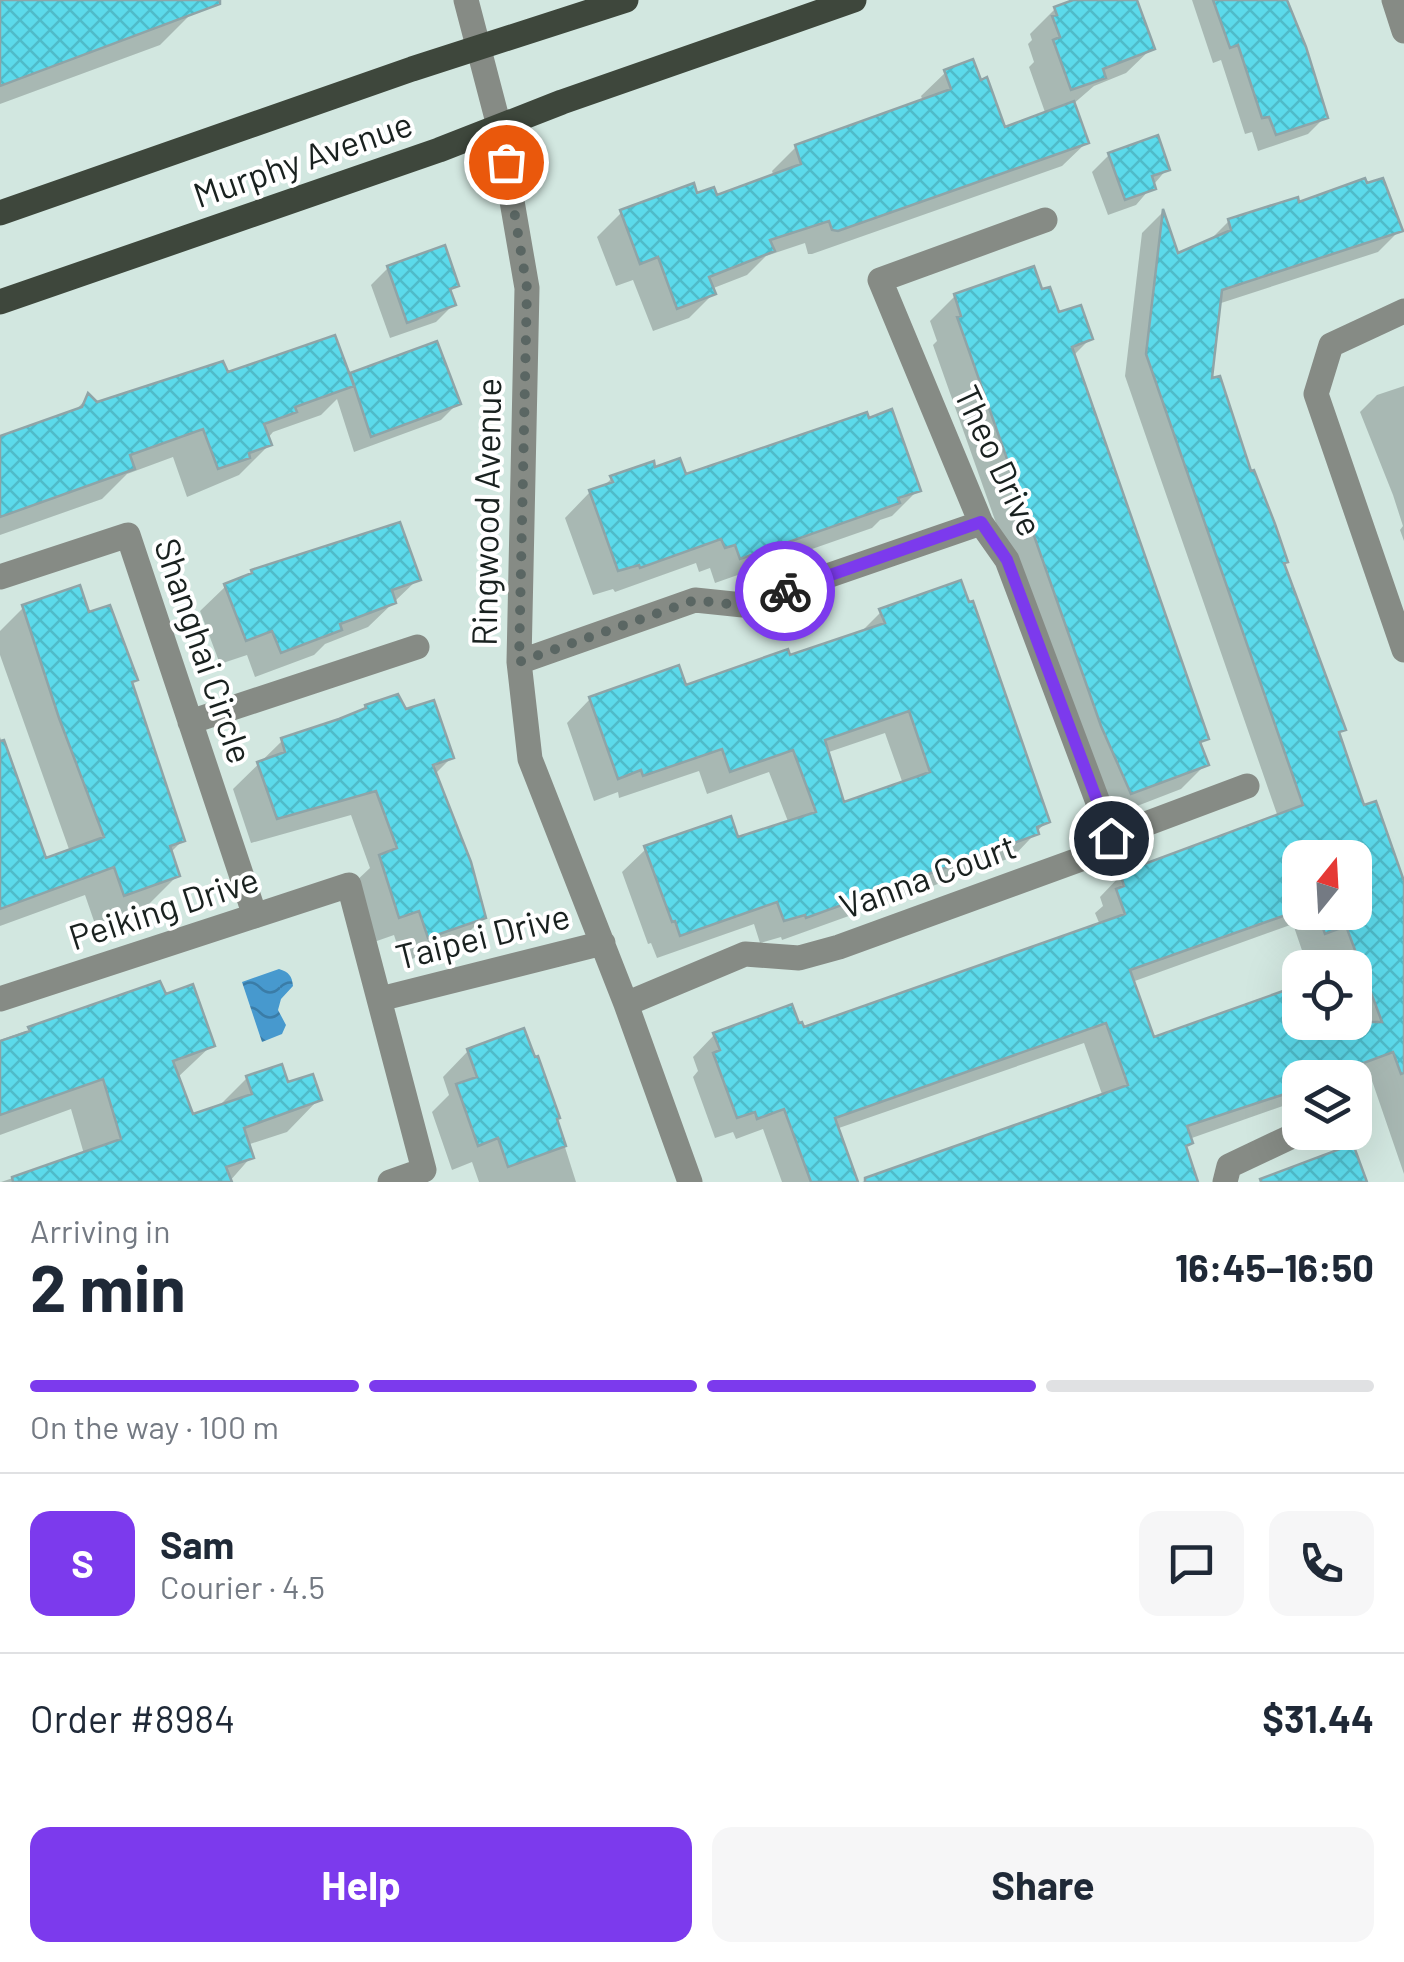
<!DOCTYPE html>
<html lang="en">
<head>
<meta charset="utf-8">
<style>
	body { margin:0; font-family:Barlow,sans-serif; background:#f6f6f7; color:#1f2937; height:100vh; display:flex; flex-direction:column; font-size:38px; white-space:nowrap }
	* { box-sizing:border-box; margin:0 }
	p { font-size:32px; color:#747a83 }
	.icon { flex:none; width:55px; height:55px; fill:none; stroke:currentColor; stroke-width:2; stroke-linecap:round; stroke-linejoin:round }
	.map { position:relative; height:1182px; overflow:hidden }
	.panel { display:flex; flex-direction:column; background:#fff; flex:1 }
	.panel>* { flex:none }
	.needle { width:65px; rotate:18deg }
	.fabs { position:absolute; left:1282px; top:840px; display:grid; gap:20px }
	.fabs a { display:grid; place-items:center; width:90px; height:90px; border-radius:20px; background:#fff; box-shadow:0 10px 40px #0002; font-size:50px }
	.pin { position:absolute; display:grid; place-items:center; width:85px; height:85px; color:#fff; margin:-42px; border:5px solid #fff; border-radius:50%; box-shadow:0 2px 10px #0007 }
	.courier { position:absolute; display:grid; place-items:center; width:100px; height:100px; margin:-50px; border:8px solid #7c3aed; border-radius:50%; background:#fff; color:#222; box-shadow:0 2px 12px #0007 }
	.summary em { font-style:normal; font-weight:700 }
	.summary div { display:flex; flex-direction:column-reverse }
	.summary { display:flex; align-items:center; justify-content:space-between; height:170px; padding:0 30px }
	h1 { font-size:65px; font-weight:700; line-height:75px }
	.bar { display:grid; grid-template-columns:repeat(4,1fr); gap:15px 10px; align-content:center; height:120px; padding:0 30px }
	.bar i { height:12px; border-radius:8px; background:#e0e1e3 }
	.bar .selected { background:#7c3aed }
	.bar p { grid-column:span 4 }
	.line { display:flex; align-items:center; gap:25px; padding:0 30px; border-top:2px solid #e0e1e3 }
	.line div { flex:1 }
	.round { display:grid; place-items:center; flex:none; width:105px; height:105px; border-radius:20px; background:#f6f6f7 }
	.primary-button { display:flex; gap:20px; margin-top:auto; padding:20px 30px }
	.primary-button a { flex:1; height:115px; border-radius:20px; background:#7c3aed; color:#fff; font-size:40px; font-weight:700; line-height:115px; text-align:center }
	.primary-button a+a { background:#f6f6f7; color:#1f2937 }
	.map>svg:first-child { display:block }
	.water { fill:url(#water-waves) }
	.shadow { fill:#0003; fill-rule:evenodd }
	.building { fill:url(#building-cross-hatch); stroke:#8fa4a7; stroke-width:2.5; fill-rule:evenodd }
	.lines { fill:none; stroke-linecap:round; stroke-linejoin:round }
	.minor { stroke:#868b85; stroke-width:25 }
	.major { stroke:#3e473c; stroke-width:25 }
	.done { stroke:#5a6663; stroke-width:10; stroke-dasharray:0 18 }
	.route { stroke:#7c3aed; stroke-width:12 }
	.labels { text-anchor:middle; stroke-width:8; stroke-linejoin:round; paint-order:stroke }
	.street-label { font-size:35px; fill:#19211f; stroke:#fff }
</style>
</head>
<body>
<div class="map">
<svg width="1404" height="1182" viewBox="0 0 1404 1182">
	<defs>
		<pattern id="water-waves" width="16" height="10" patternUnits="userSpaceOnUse" patternTransform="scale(2.5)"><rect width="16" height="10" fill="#4799ce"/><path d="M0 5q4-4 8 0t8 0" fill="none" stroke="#3a7ca7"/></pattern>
		<pattern id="building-cross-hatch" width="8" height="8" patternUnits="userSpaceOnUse" patternTransform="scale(2.5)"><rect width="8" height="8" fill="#5cdaeb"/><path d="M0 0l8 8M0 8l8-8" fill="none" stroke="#4fbbc9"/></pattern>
	</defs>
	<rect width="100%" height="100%" fill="#d2e7e0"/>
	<path class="water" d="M 279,969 C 289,972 292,976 293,986 L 281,999 L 278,1010 L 286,1025 L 282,1034 L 262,1042 L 242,982 Z"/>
	<path class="shadow" d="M 0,0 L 205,0 L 160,45 L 0,104 Z
		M 1081,0 L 1135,0 L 1152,48 L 1126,73 L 1094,86 L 1072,105 L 1087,142 L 1062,166 L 812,254 L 808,254 L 805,243 L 766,256 L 747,275 L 711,289 L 713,294 L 689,318 L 653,331 L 633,280 L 616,286 L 597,237 L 621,213 L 696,196 L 716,198 L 774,177 L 772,171 L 796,147 L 923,101 L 921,96 L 946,72 L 1004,130 L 1046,115 L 1029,67 L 1034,62 L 1028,44 L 1032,40 L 1030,34 L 1055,9 Z
		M 1192,0 L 1284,0 L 1325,117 L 1308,134 L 1258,151 L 1252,132 L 1245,134 L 1221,60 L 1213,63 Z
		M 1109,155 L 1167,169 L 1136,205 L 1108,215 L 1092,172 Z
		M 1298,205 L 1400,230 L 1378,252 L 1218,304 L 1209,381 L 1343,729 L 1338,734 L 1362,808 L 1404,888 L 1404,1174 L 1369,1072 L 1355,1078 L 1300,1078 L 1300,1100 L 1189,1139 L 1190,1143 L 1184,1149 L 1170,1182 L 862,1182 L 1103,1097 L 1084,1043 L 836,1129 L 856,1182 L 782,1182 L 763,1129 L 736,1139 L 733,1132 L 715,1138 L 693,1077 L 698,1071 L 693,1057 L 714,1035 L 803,1030 L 1100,925 L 1095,913 L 1103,906 L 1100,897 L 1121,875 L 1278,817 L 1125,376 L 1142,233 L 1162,213 L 1177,257 L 1206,244 L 1229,221 ZM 1300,858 L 1355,858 L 1355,912 L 1300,912 ZM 1293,924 L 1308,968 L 1355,968 L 1355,1022 L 1300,1022 L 1300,987 L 1152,1040 L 1132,982 Z
		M 388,268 L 456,285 L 449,293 L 453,305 L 436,322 L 390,338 L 371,285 Z
		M 1041,292 L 1058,316 L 1090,339 L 1072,357 L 1206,738 L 1199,745 L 1206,764 L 1181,789 L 1106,818 L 1077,752 L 933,345 L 937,341 L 930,321 L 955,296 Z
		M 226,375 L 348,378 L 351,375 L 458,403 L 441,420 L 354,452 L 337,399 L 321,415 L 273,432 L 267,439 L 269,445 L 239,475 L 187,497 L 173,457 L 127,474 L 102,499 L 0,535 L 0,439 L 72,414 L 88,397 L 96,405 Z
		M 1404,386 L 1404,541 L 1400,530 L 1403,526 L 1393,495 L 1360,412 L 1377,395 Z
		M 654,470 L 685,478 L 918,490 L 892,516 L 880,520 L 872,528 L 715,583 L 710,568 L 699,572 L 696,563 L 615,592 L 613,589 L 593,595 L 565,518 L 590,492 L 602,488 L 611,479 Z
		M 252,572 L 418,579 L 368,627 L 325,644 L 314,655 L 255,677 L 247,655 L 220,664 L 200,611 L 226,586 Z
		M 24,607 L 88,615 L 135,679 L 130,684 L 183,840 L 170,853 L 178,875 L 148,905 L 95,924 L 85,895 L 0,926 L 0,737 L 45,861 L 70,852 L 0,655 L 0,631 Z
		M 881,612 L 1047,821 L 1013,857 L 782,940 L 781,937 L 760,943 L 754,924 L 657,958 L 651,943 L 648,944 L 622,872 L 646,849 L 737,840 L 789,824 L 769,772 L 707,794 L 699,771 L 619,798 L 618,792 L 594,801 L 567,723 L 590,699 L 684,688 L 789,658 L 858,635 ZM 885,733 L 903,784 L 843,805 L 826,753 Z
		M 366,708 L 404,712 L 451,758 L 434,775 L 484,917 L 458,943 L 403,962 L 394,935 L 374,942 L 354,883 L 370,868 L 351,815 L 251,843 L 233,789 L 282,741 L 360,713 Z
		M 159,984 L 164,997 L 212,1045 L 177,1078 L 191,1117 L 216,1109 L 247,1078 L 287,1085 L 319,1099 L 287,1132 L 247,1145 L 251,1157 L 229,1182 L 1,1182 L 84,1154 L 71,1109 L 0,1135 L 0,1040 Z
		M 468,1051 L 537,1059 L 576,1182 L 479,1182 L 472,1162 L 452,1170 L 432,1112 L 449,1095 L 443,1077 Z"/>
	<path class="building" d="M 0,0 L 220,0 L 220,4 L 0,86 Z
		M 1073,0 L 1137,0 L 1155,49 L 1103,69 L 1106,78 L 1071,90 L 1053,40 L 1060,37 L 1052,16 L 1057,15 L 1054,7 Z
		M 1213,0 L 1287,0 L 1306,47 L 1328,118 L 1276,135 L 1269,117 L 1262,118 L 1238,45 L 1230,48 Z
		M 973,59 L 981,80 L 987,77 L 1005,127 L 1074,101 L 1089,143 L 838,231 L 832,230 L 829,221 L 770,240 L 775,251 L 709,277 L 716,294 L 677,309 L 658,257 L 640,264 L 620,210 L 694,183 L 697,193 L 714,187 L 717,195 L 801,164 L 795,145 L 951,89 L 944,70 Z
		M 1158,135 L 1170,170 L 1152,176 L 1156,189 L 1125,200 L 1108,153 Z
		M 1365,178 L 1367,183 L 1383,178 L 1403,231 L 1222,290 L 1212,378 L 1220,376 L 1251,471 L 1254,470 L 1275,524 L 1288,562 L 1284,563 L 1346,730 L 1339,732 L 1364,805 L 1376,801 L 1404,881 L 1404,1073 L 1401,1074 L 1393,1052 L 1323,1078 L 1300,1078 L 1300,1089 L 1187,1126 L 1193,1143 L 1186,1146 L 1198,1182 L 865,1182 L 865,1178 L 1128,1085 L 1106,1023 L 835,1118 L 858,1182 L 811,1182 L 784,1109 L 757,1119 L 755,1112 L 737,1118 L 713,1053 L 720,1050 L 713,1033 L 792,1004 L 799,1023 L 802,1022 L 804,1027 L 1125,914 L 1116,889 L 1124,886 L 1120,873 L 1303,805 L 1146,354 L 1163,209 L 1178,253 L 1231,230 L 1228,219 L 1298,197 L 1299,202 ZM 1300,858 L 1355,858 L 1355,912 L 1317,912 L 1325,934 L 1346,926 L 1382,1022 L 1300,1022 L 1300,985 L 1154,1037 L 1130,970 L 1300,910 Z
		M 445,245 L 459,286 L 450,289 L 456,305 L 407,323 L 387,266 Z
		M 1034,266 L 1042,289 L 1050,287 L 1059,312 L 1081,305 L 1093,339 L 1072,347 L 1209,739 L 1200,742 L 1209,765 L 1131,794 L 1101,726 L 957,317 L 961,316 L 954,294 Z
		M 335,335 L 354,386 L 295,407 L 297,412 L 264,424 L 272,445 L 249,453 L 250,458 L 218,469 L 203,429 L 130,455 L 135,469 L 0,517 L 0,436 L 82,407 L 88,393 L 97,402 L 223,361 L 228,372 Z
		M 437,341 L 461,404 L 371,437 L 350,373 Z
		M 892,409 L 921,491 L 898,498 L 900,503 L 740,559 L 735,545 L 725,548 L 721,539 L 640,568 L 639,565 L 618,571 L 589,490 L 613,482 L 610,476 L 654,461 L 655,467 L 680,458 L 686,474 L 867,412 L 869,418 Z
		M 400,522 L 421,580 L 392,590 L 396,603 L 340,624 L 342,630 L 281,653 L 272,631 L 246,641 L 224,584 L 252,573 L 251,570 Z
		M 961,580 L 969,602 L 973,601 L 1050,822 L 1037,827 L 1039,834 L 806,918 L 805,915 L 784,921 L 777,902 L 680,936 L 675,921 L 672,922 L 644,846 L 731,816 L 738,837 L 816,812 L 793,750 L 730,772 L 722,749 L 643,776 L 641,770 L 618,779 L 589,697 L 679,665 L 686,685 L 788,649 L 790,655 L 885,623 L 879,609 ZM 909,711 L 930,772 L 844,802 L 825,740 Z
		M 80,585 L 89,612 L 110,605 L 138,680 L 132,682 L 185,841 L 170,846 L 180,876 L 124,896 L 114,867 L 0,909 L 0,741 L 4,740 L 46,858 L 104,837 L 59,718 L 22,605 Z
		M 398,694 L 406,709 L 434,700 L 454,758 L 433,765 L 471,862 L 486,918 L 428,938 L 419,911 L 399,918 L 379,855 L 397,848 L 376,791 L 277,819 L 257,762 L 285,752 L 281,738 L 339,719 L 366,708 L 365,705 Z
		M 160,981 L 166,994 L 193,984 L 215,1046 L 173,1061 L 193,1114 L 252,1094 L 246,1076 L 282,1064 L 288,1082 L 313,1074 L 322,1100 L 244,1128 L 254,1158 L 226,1167 L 232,1182 L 13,1182 L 12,1177 L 121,1139 L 103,1079 L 0,1115 L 0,1041 L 30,1031 L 28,1027 Z
		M 524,1028 L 535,1057 L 538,1056 L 560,1118 L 557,1119 L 566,1146 L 508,1167 L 498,1138 L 478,1146 L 456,1084 L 477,1077 L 467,1049 Z
		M 1353,1144 L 1367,1182 L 1261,1182 L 1260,1179 Z"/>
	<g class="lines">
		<path class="minor" d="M 466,0 L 499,126 L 527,288 L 519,662 L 530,759 L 626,1004 L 690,1182
			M 1394,0 L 1404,31
			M 1045,220 L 880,280 L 981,523 L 1007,560 L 1111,837
			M 1404,311 L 1331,345 L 1316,394 L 1404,650
			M 0,577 L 128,535 L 255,916
			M 519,662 L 695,600 L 743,605 L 981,523
			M 190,722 L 417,647
			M 0,999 L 349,885 L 424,1170 L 390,1182
			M 380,999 L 603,943
			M 626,1004 L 745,954 L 799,958 L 839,947 L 1081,859 L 1111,837 L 1247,786
			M 1225,1182 L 1229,1166 L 1301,1132"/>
		<path class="major" d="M 0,213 L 412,69 L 626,0
			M 0,302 L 439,150 L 562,102 L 854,0"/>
	</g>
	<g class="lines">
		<path class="done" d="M 506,162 L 527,288 L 519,662 L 695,600 L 744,606 L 785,591"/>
		<path class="route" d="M 785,591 L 981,522 L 1007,560 L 1111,838"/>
	</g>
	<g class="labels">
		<g class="street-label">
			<text transform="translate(303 160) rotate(-19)" y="12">Murphy Avenue</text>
			<text transform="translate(998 461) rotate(65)" y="12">Theo Drive</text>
			<text transform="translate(487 512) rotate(-89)" y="12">Ringwood Avenue</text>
			<text transform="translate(203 651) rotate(71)" y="12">Shanghai Circle</text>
			<text transform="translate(928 877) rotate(-20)" y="12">Vanna Court</text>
			<text transform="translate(164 909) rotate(-18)" y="12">Peiking Drive</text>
			<text transform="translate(483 937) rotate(-14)" y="12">Taipei Drive</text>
		</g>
	</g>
</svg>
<div class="fabs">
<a><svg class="needle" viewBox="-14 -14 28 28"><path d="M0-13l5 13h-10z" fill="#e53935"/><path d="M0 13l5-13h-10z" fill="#747a83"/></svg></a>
<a><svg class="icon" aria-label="locate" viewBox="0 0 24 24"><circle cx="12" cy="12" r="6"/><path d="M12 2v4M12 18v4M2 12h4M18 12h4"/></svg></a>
<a><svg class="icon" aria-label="layers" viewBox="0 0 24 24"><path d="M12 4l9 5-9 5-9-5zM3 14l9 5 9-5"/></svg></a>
</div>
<div class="pin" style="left:506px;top:162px;background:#ea580c"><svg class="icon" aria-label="bag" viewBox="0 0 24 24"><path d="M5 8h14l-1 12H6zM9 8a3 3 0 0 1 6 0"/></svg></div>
<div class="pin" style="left:1111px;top:838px;background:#1f2937"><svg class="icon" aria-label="home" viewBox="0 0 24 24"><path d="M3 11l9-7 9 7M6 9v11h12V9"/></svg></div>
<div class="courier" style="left:785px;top:591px"><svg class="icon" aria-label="bike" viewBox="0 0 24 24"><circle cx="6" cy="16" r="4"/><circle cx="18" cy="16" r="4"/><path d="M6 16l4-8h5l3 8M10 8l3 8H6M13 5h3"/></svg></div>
</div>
<section class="panel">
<div class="summary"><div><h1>2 min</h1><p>Arriving in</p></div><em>16:45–16:50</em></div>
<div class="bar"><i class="selected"></i><i class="selected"></i><i class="selected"></i><i></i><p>On the way · 100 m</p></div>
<div class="line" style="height:180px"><b class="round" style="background:#7c3aed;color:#fff">S</b><div><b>Sam</b><p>Courier · 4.5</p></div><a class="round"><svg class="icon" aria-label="chat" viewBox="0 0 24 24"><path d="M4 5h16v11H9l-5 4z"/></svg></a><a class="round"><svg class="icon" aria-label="phone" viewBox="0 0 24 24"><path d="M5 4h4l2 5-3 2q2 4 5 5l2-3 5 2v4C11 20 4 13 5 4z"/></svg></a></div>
<div class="line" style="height:130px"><div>Order #8984</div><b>$31.44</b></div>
<div class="primary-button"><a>Help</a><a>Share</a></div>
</section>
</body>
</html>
